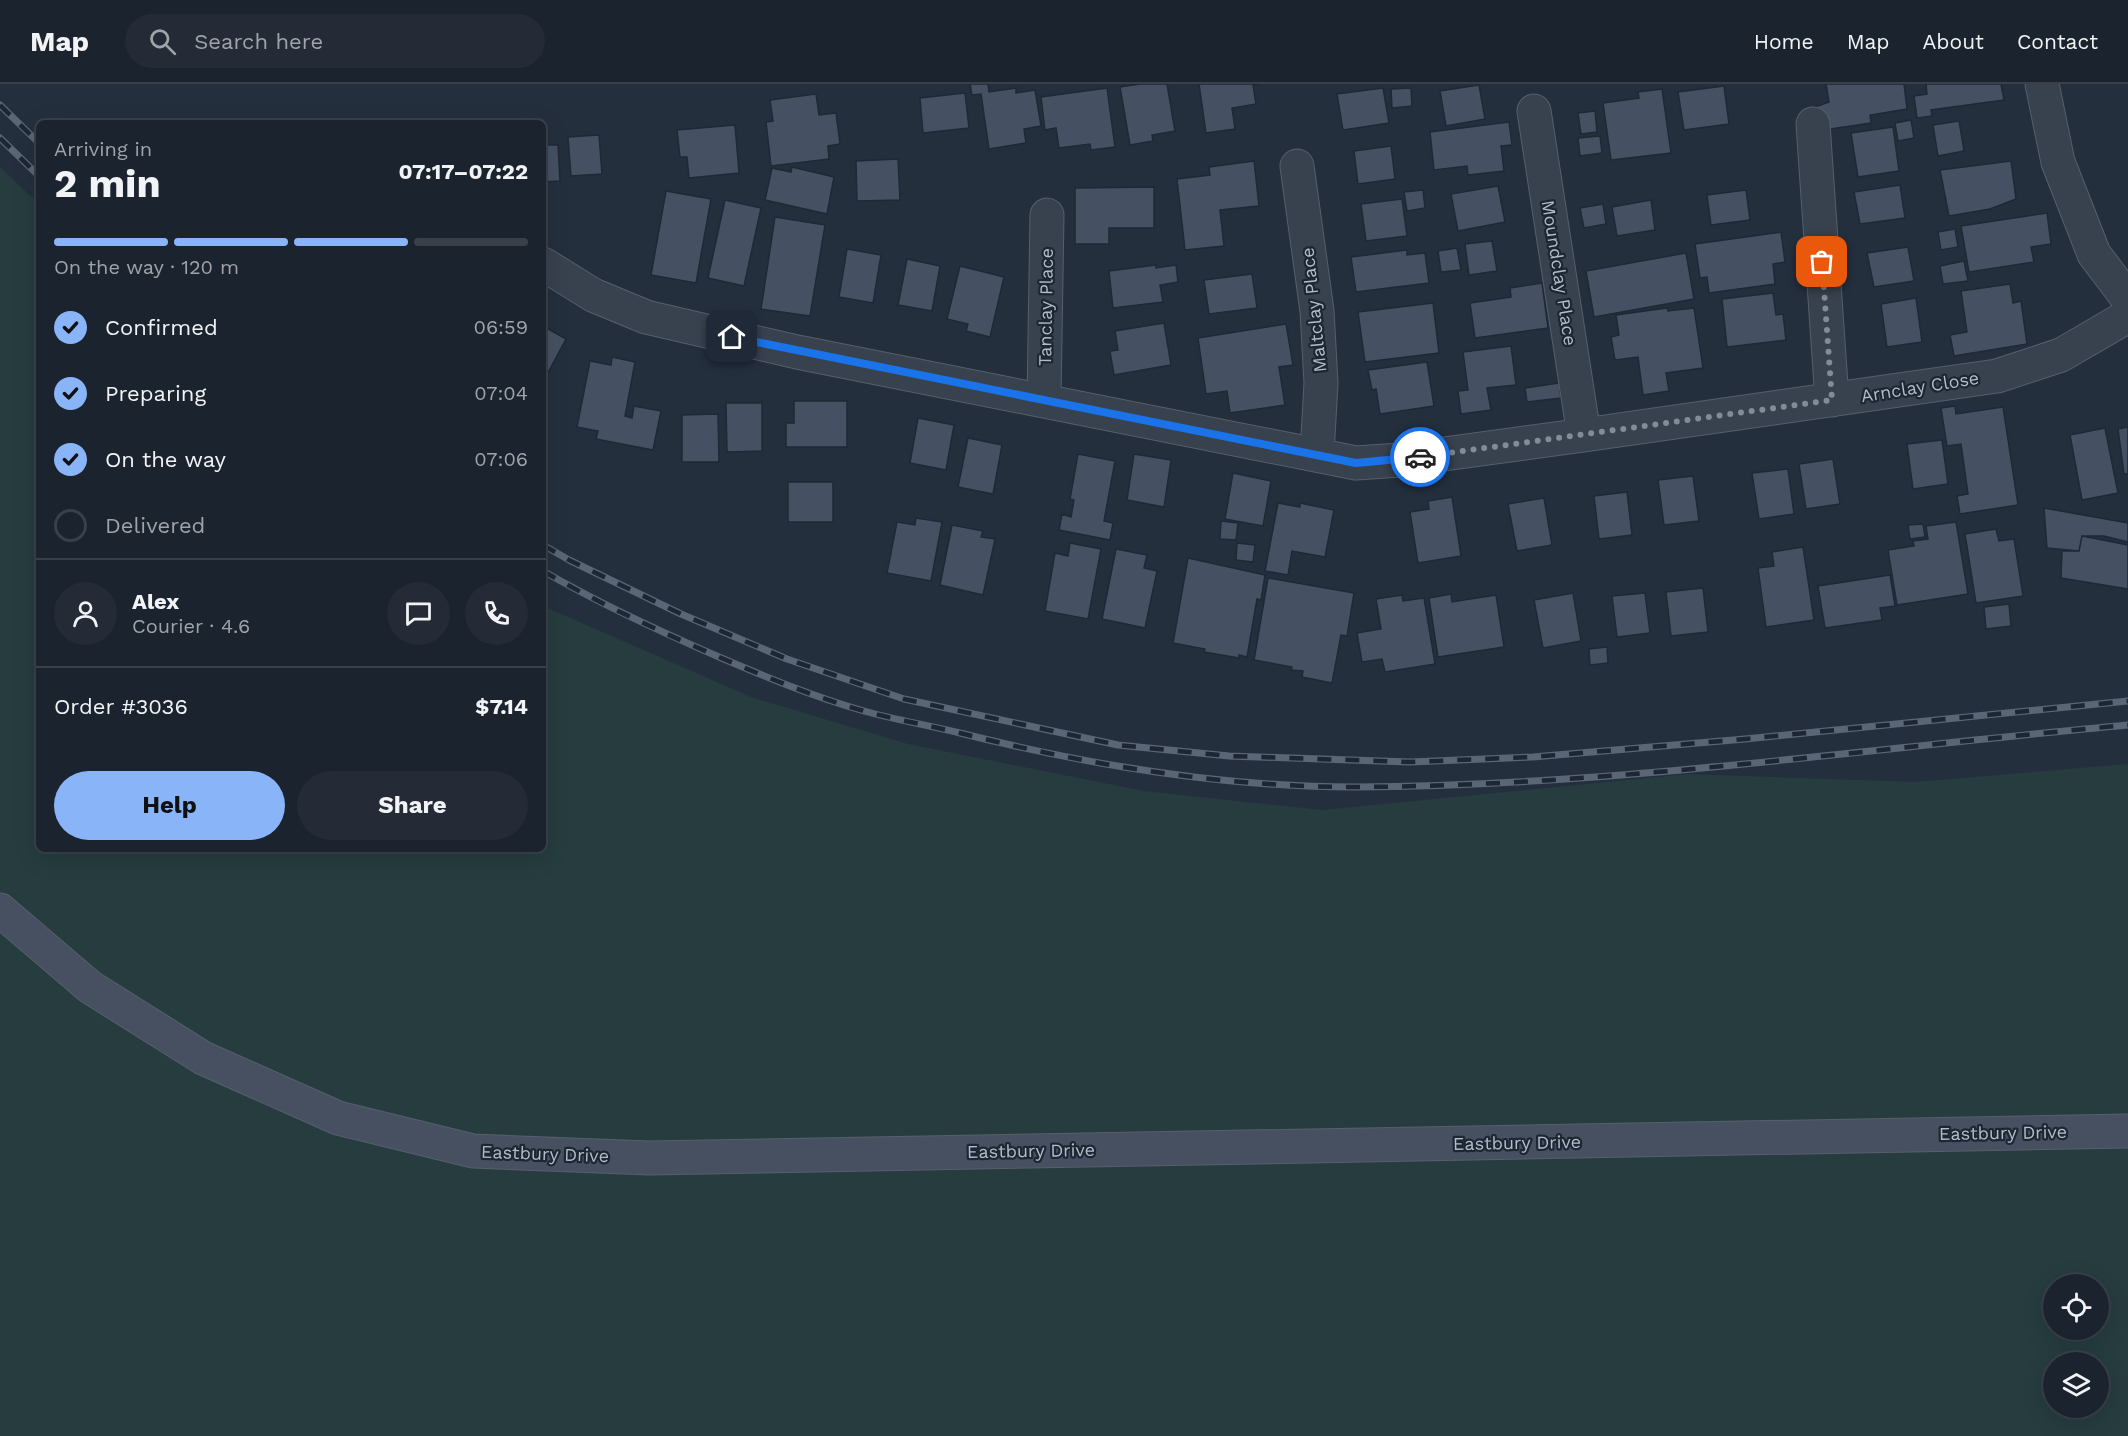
<!DOCTYPE html>
<html lang="en">
<head>
<meta charset="utf-8">
<style>
	body { margin:0; font-family:"Work Sans",sans-serif; background:#242b36; color:#f1f3f6; height:100vh; display:flex; flex-direction:column; font-size:22px; white-space:nowrap }
	* { box-sizing:border-box; margin:0 }
	p { font-size:20px; color:#a0a4aa }
	.icon { flex:none; width:33px; height:33px; fill:none; stroke:currentColor; stroke-width:2; stroke-linecap:round; stroke-linejoin:round }
	.map { position:relative; flex:1; overflow:hidden }
	.sheet { position:absolute; left:36px; top:36px; width:510px; height:732px; display:flex; flex-direction:column; background:#1b232e; border-radius:9px; box-shadow:0 6px 24px #0002,0 0 0 2px #39404a }
	.sheet>* { flex:none }
	.controls { position:absolute; left:2043px; top:1190px; display:grid; gap:12px }
	.controls a { display:grid; place-items:center; width:66px; height:66px; border-radius:50%; background:#1b232e; box-shadow:0 6px 24px #0002,0 0 0 2px #39404a; font-size:30px }
	.pin { position:absolute; display:grid; place-items:center; width:51px; height:51px; color:#fff; margin:-26px; border-radius:12px; box-shadow:0 3px 9px #0006 }
	.courier { position:absolute; display:grid; place-items:center; width:60px; height:60px; margin:-30px; border:4px solid #1a73e8; border-radius:50%; background:#fff; color:#222; box-shadow:0 2px 8px #0007 }
	.summary em { font-style:normal; font-weight:700 }
	.summary div { display:flex; flex-direction:column-reverse }
	.summary { display:flex; align-items:center; justify-content:space-between; height:102px; padding:0 18px }
	h1 { font-size:39px; font-weight:700; line-height:45px }
	.bar { display:grid; grid-template-columns:repeat(4,1fr); gap:9px 6px; align-content:center; height:72px; padding:0 18px }
	.bar i { height:8px; border-radius:4px; background:#39404a }
	.bar .current { background:#8ab4f8 }
	.bar p { grid-column:span 4 }
	.line { display:flex; align-items:center; gap:15px; padding:0 18px; border-top:2px solid #39404a }
	.line div { flex:1 }
	.round { display:grid; place-items:center; flex:none; width:63px; height:63px; border-radius:32px; background:#242b36 }
	ol { padding:0 18px; list-style:none }
	li { display:flex; align-items:center; gap:18px; height:66px }
	li p { margin-inline-start:auto }
	li .icon { padding:6px; border-radius:50%; background:#8ab4f8; color:#111; stroke-width:4 }
	li:last-child { color:#a0a4aa }
	li i { width:33px; height:33px; border:3px solid #39404a; border-radius:50% }
	.primary-button { display:flex; gap:12px; margin-top:auto; padding:12px 18px }
	.primary-button a { flex:1; height:69px; border-radius:36px; background:#8ab4f8; color:#111; font-size:24px; font-weight:700; line-height:69px; text-align:center }
	.primary-button a+a { background:#242b36; color:#f1f3f6 }
	header { display:flex; align-items:center; gap:36px; box-sizing:border-box; height:84px; padding:0 30px; background:#1b232e; border-bottom:2px solid #39404a }
	header strong { font-size:28px }
	nav { display:flex; gap:33px; margin-inline-start:auto; font-size:21px }
	.search { width:420px; height:54px; background:#242b36; display:flex; align-items:center; gap:15px; box-sizing:border-box; padding:0 21px; border-radius:33px; color:#a0a4aa; font-size:22px }
	.map>svg:first-child { display:block }
	.green { fill:#263c3f; fill-rule:evenodd }
	.building { fill:#455162; stroke:#1f2835; stroke-width:1.5 }
	.lines { fill:none; stroke-linecap:round; stroke-linejoin:round }
	.street-casing { stroke:#565f6c; stroke-width:35 }
	.secondary-casing { stroke:#565f6c; stroke-width:35 }
	.street { stroke:#38414e; stroke-width:33 }
	.secondary { stroke:#465061; stroke-width:33 }
	.rail-casing { stroke:#5a6575; stroke-width:7 }
	.rail { stroke:#1d2633; stroke-width:4.5; stroke-dasharray:14; stroke-linecap:butt }
	.done { stroke:#828b98; stroke-width:6; stroke-dasharray:0 10.8 }
	.route { stroke:#1a73e8; stroke-width:8 }
	.labels { text-anchor:middle; stroke-width:4.5; stroke-linejoin:round; paint-order:stroke }
	.street-label { font-size:18px; fill:#b4bcc9; stroke:#1d2633 }
</style>
</head>
<body>
<header>
<strong>Map</strong>
<div class="search"><svg class="icon" aria-label="search" viewBox="0 0 24 24"><circle cx="10" cy="10" r="6"/><path d="M15 15l6 6"/></svg>Search here</div>
<nav><a>Home</a><a>Map</a><a>About</a><a>Contact</a></nav>
</header>
<div class="map">
<svg width="2128" height="1352" viewBox="0 0 2128 1352">
	<rect width="100%" height="100%" fill="#242f3e"/>
	<path class="green" d="M 0,83 L 39,120 L 39,765 L 543,765 L 543,522 L 751,613 L 908,660 L 1144,707 L 1322,726 L 1688,690 L 1915,698 L 2128,680 L 2128,1352 L 0,1352 ZM 2054,1200 L 2098,1200 L 2098,1245 L 2054,1245 ZM 2054,1278 L 2098,1278 L 2098,1323 L 2054,1323 Z"/>
	<path class="building" d="M 970,0 L 988,0 L 989,8 L 1016,4 L 1016,9 L 1035,6 L 1041,42 L 1024,45 L 1026,59 L 989,65 L 981,10 L 972,11 Z
		M 1140,0 L 1167,0 L 1175,47 L 1152,51 L 1153,57 L 1130,61 L 1120,3 Z
		M 1199,0 L 1261,0 L 1253,1 L 1256,20 L 1232,24 L 1235,45 L 1206,49 Z
		M 1826,0 L 1904,0 L 1907,25 L 1870,31 L 1871,39 L 1817,47 L 1815,23 L 1829,18 Z
		M 1926,0 L 2001,0 L 2004,16 L 1931,26 L 1932,32 L 1917,34 L 1914,12 L 1927,10 Z
		M 1479,1 L 1485,35 L 1446,42 L 1440,7 Z
		M 1724,2 L 1729,40 L 1684,46 L 1678,8 Z
		M 1107,4 L 1115,63 L 1091,66 L 1090,60 L 1059,64 L 1056,44 L 1045,46 L 1041,13 Z
		M 1383,4 L 1389,39 L 1343,46 L 1337,10 Z
		M 1411,4 L 1412,22 L 1392,24 L 1391,5 Z
		M 1662,5 L 1671,69 L 1611,76 L 1603,19 L 1639,14 L 1638,8 Z
		M 965,9 L 969,44 L 923,49 L 920,14 Z
		M 816,10 L 819,31 L 836,29 L 840,60 L 828,62 L 829,75 L 771,82 L 766,38 L 773,37 L 770,16 Z
		M 1595,27 L 1597,48 L 1581,50 L 1578,29 Z
		M 1911,36 L 1914,54 L 1898,57 L 1895,39 Z
		M 1959,37 L 1964,67 L 1938,72 L 1933,41 Z
		M 1509,38 L 1512,61 L 1501,62 L 1504,87 L 1468,91 L 1467,82 L 1434,86 L 1430,48 Z
		M 735,41 L 739,89 L 689,94 L 687,73 L 680,73 L 677,46 Z
		M 1893,43 L 1899,87 L 1858,93 L 1851,49 Z
		M 599,51 L 602,90 L 571,92 L 568,53 Z
		M 1600,52 L 1602,69 L 1580,72 L 1578,54 Z
		M 543,61 L 558,61 L 560,97 L 543,98 L 543,108 Z
		M 1391,62 L 1395,95 L 1358,100 L 1354,67 Z
		M 898,75 L 900,116 L 857,117 L 856,77 Z
		M 1254,77 L 1259,122 L 1220,126 L 1224,162 L 1185,166 L 1177,95 L 1210,91 L 1209,83 Z
		M 2011,77 L 2016,115 L 1990,125 L 1949,132 L 1940,86 Z
		M 792,83 L 834,93 L 827,130 L 765,116 L 772,84 L 791,88 Z
		M 1900,101 L 1905,134 L 1860,140 L 1854,108 Z
		M 1498,102 L 1505,138 L 1458,147 L 1451,110 Z
		M 1154,103 L 1154,144 L 1109,144 L 1109,160 L 1075,160 L 1075,104 Z
		M 1423,106 L 1425,124 L 1407,127 L 1404,108 Z
		M 1746,106 L 1750,136 L 1711,141 L 1707,111 Z
		M 666,107 L 711,115 L 696,199 L 651,191 Z
		M 1402,115 L 1407,152 L 1366,157 L 1361,120 Z
		M 725,116 L 761,124 L 744,202 L 708,194 Z
		M 1651,116 L 1655,146 L 1617,152 L 1612,123 Z
		M 1603,120 L 1606,140 L 1584,144 L 1580,124 Z
		M 2047,129 L 2051,160 L 2031,163 L 2034,178 L 1969,188 L 1961,142 Z
		M 775,133 L 825,141 L 810,232 L 761,225 Z
		M 1955,145 L 1958,163 L 1941,166 L 1938,148 Z
		M 1781,148 L 1785,178 L 1773,180 L 1775,200 L 1709,209 L 1707,193 L 1700,194 L 1695,160 Z
		M 1492,157 L 1497,187 L 1469,191 L 1465,160 Z
		M 1908,163 L 1914,197 L 1874,203 L 1867,169 Z
		M 1457,164 L 1461,186 L 1441,188 L 1438,167 Z
		M 847,165 L 881,171 L 873,219 L 839,213 Z
		M 1407,166 L 1407,171 L 1425,169 L 1429,199 L 1356,208 L 1351,173 Z
		M 1686,169 L 1694,215 L 1594,233 L 1586,187 Z
		M 907,175 L 940,182 L 932,227 L 898,221 Z
		M 1964,177 L 1968,197 L 1943,200 L 1940,182 Z
		M 1156,181 L 1156,184 L 1176,181 L 1178,198 L 1160,201 L 1163,218 L 1113,224 L 1109,187 Z
		M 960,182 L 1004,193 L 990,253 L 966,247 L 968,240 L 947,235 Z
		M 1252,190 L 1257,224 L 1209,230 L 1204,196 Z
		M 1542,199 L 1548,244 L 1475,254 L 1470,219 L 1511,213 L 1510,204 Z
		M 2010,200 L 2013,219 L 2021,217 L 2027,260 L 1954,272 L 1950,251 L 1967,248 L 1961,207 Z
		M 1773,209 L 1776,231 L 1783,230 L 1786,256 L 1727,263 L 1722,215 Z
		M 1916,214 L 1922,258 L 1887,263 L 1881,220 Z
		M 1433,219 L 1439,269 L 1365,278 L 1358,228 Z
		M 1667,224 L 1668,227 L 1694,224 L 1703,284 L 1666,289 L 1669,307 L 1643,311 L 1638,273 L 1615,276 L 1611,253 L 1619,251 L 1616,231 Z
		M 1164,239 L 1171,281 L 1114,291 L 1110,267 L 1118,266 L 1115,247 Z
		M 1286,240 L 1293,281 L 1279,283 L 1285,321 L 1230,329 L 1227,307 L 1206,310 L 1198,254 Z
		M 545,243 L 566,255 L 543,298 L 543,246 Z
		M 1511,262 L 1516,301 L 1487,304 L 1491,326 L 1461,330 L 1458,307 L 1468,306 L 1463,268 Z
		M 612,273 L 635,278 L 625,332 L 632,334 L 634,322 L 661,327 L 653,366 L 596,355 L 598,347 L 577,343 L 590,277 L 611,281 Z
		M 1427,278 L 1434,322 L 1380,330 L 1376,305 L 1372,306 L 1368,286 Z
		M 1559,299 L 1561,314 L 1527,318 L 1525,304 Z
		M 794,317 L 847,317 L 847,363 L 786,363 L 786,339 L 794,339 Z
		M 726,319 L 762,319 L 762,367 L 727,368 Z
		M 1955,322 L 1956,330 L 2003,323 L 2018,421 L 1960,430 L 1957,412 L 1968,410 L 1961,360 L 1947,362 L 1941,324 Z
		M 718,330 L 719,378 L 682,378 L 682,331 Z
		M 918,334 L 954,341 L 946,386 L 910,379 Z
		M 2128,343 L 2128,390 L 2124,390 L 2118,345 Z
		M 2105,344 L 2118,409 L 2082,416 L 2070,351 Z
		M 968,354 L 1002,361 L 993,410 L 958,403 Z
		M 1942,356 L 1948,400 L 1913,405 L 1907,360 Z
		M 1078,370 L 1115,377 L 1104,437 L 1113,439 L 1110,456 L 1059,446 L 1062,430 L 1071,433 L 1074,416 L 1070,415 Z
		M 1134,370 L 1171,376 L 1164,423 L 1127,416 Z
		M 1833,375 L 1840,420 L 1806,425 L 1799,380 Z
		M 1788,385 L 1794,430 L 1759,435 L 1752,389 Z
		M 1233,389 L 1271,397 L 1263,442 L 1225,435 Z
		M 1693,392 L 1699,437 L 1664,441 L 1658,396 Z
		M 788,398 L 833,398 L 833,438 L 788,438 Z
		M 1627,408 L 1632,451 L 1599,455 L 1594,412 Z
		M 1452,413 L 1461,472 L 1418,479 L 1410,428 L 1429,425 L 1428,417 Z
		M 1544,414 L 1552,461 L 1517,467 L 1508,420 Z
		M 1278,419 L 1300,423 L 1300,419 L 1334,426 L 1325,473 L 1292,467 L 1288,491 L 1265,487 Z
		M 2044,424 L 2128,439 L 2128,458 L 2104,452 L 2082,452 L 2079,467 L 2047,464 Z
		M 916,434 L 942,438 L 931,497 L 887,489 L 897,438 L 915,441 Z
		M 1221,437 L 1238,439 L 1236,456 L 1220,455 Z
		M 1956,438 L 1968,510 L 1897,521 L 1888,466 L 1914,462 L 1913,457 L 1928,455 L 1926,442 Z
		M 1923,440 L 1925,453 L 1910,455 L 1908,441 Z
		M 952,441 L 983,447 L 981,453 L 995,455 L 983,511 L 940,501 Z
		M 1996,445 L 1999,457 L 2014,455 L 2023,512 L 1976,519 L 1965,450 Z
		M 2082,452 L 2128,461 L 2128,505 L 2061,494 L 2062,467 L 2079,467 Z
		M 1070,459 L 1101,465 L 1088,535 L 1045,527 L 1055,469 L 1068,472 Z
		M 1237,459 L 1255,461 L 1253,478 L 1236,476 Z
		M 1803,463 L 1814,536 L 1766,543 L 1758,484 L 1774,482 L 1772,468 Z
		M 1116,465 L 1147,471 L 1144,484 L 1157,487 L 1145,544 L 1102,535 Z
		M 1188,474 L 1265,491 L 1261,516 L 1257,515 L 1247,573 L 1239,571 L 1239,574 L 1204,568 L 1205,565 L 1173,559 Z
		M 1890,491 L 1895,522 L 1880,524 L 1882,536 L 1825,544 L 1818,502 Z
		M 1268,494 L 1354,509 L 1347,552 L 1341,551 L 1332,599 L 1302,593 L 1303,587 L 1291,586 L 1292,583 L 1254,576 Z
		M 1703,504 L 1708,548 L 1671,552 L 1666,508 Z
		M 1573,509 L 1581,557 L 1543,564 L 1534,516 Z
		M 1645,509 L 1650,549 L 1617,553 L 1612,512 Z
		M 1451,510 L 1452,518 L 1496,511 L 1504,563 L 1438,573 L 1429,514 Z
		M 1402,511 L 1403,517 L 1424,514 L 1435,580 L 1385,588 L 1382,575 L 1362,578 L 1357,549 L 1381,545 L 1376,515 Z
		M 2009,520 L 2011,542 L 1986,545 L 1984,523 Z
		M 1607,563 L 1608,579 L 1590,581 L 1589,565 Z"/>
	<g class="lines">
		<g class="street-casing">
			<path id="street" d="M 2042,0 L 2058,78 L 2094,170 L 2128,215
				M 1534,27 L 1584,351
				M 1813,40 L 1832,316
				M 1297,82 L 1317,227 L 1321,299 L 1317,370
				M 543,180 L 593,211 L 646,233 L 797,268 L 1356,379 L 1400,376 L 1584,351 L 1997,292 L 2061,271 L 2128,232
				M 1044,315 L 1047,131"/>
		</g>
		<g class="secondary-casing">
			<path id="secondary" d="M 0,826 L 90,903 L 203,974 L 338,1034 L 473,1067 L 649,1074 L 2128,1047"/>
		</g>
		<use href="#street" class="street"/>
		<use href="#secondary" class="secondary"/>
		<g class="rail-casing">
			<path id="rail" d="M 0,21 L 39,59
				M 0,54 L 39,92
				M 543,461 L 569,476 L 681,530 L 787,575 L 904,615 L 1118,661 L 1229,672 L 1410,678 L 1533,673 L 1745,655 L 2128,617
				M 543,487 C 600,520 659,547 719,573 C 766,593 814,613 864,627 C 896,636 928,641 960,649 C 1088,681 1222,703 1355,703 C 1614,702 1871,664 2128,641"/>
		</g>
		<use href="#rail" class="rail"/>
	</g>
	<g class="lines">
		<path class="done" d="M 1420,373 L 1832,316 L 1822,178"/>
		<path class="route" d="M 732,253 L 1356,379 L 1420,373"/>
	</g>
	<g class="labels">
		<g class="street-label">
			<text transform="translate(1559 189) rotate(81)" y="6">Moundclay Place</text>
			<text transform="translate(1046 223) rotate(-89)" y="6">Tanclay Place</text>
			<text transform="translate(1314 226) rotate(-96)" y="6">Maltclay Place</text>
			<text transform="translate(1920 303) rotate(-9)" y="6">Arnclay Close</text>
			<text transform="translate(2003 1049) rotate(-1)" y="6">Eastbury Drive</text>
			<text transform="translate(1517 1059) rotate(-1)" y="6">Eastbury Drive</text>
			<text transform="translate(1031 1067) rotate(-1)" y="6">Eastbury Drive</text>
			<text transform="translate(545 1070) rotate(2)" y="6">Eastbury Drive</text>
		</g>
	</g>
</svg>
<div class="controls">
<a><svg class="icon" aria-label="locate" viewBox="0 0 24 24"><circle cx="12" cy="12" r="6"/><path d="M12 2v4M12 18v4M2 12h4M18 12h4"/></svg></a>
<a><svg class="icon" aria-label="layers" viewBox="0 0 24 24"><path d="M12 4l9 5-9 5-9-5zM3 14l9 5 9-5"/></svg></a>
</div>
<div class="pin" style="left:1822px;top:178px;background:#ea580c"><svg class="icon" aria-label="bag" viewBox="0 0 24 24"><path d="M5 8h14l-1 12H6zM9 8a3 3 0 0 1 6 0"/></svg></div>
<div class="pin" style="left:732px;top:253px;background:#1f2937"><svg class="icon" aria-label="home" viewBox="0 0 24 24"><path d="M3 11l9-7 9 7M6 9v11h12V9"/></svg></div>
<div class="courier" style="left:1420px;top:373px"><svg class="icon" aria-label="car" viewBox="0 0 24 24"><path d="M5 17H2v-5l4-1 3-4h7l3 4 3 1v5h-3M9 17h6M6 11h13"/><circle cx="7" cy="17" r="2"/><circle cx="17" cy="17" r="2"/></svg></div>
<section class="sheet">
<div class="summary"><div><h1>2 min</h1><p>Arriving in</p></div><em>07:17–07:22</em></div>
<div class="bar"><i class="current"></i><i class="current"></i><i class="current"></i><i></i><p>On the way · 120 m</p></div>
<ol>
<li><svg class="icon" aria-label="check" viewBox="0 0 24 24"><path d="M5 12l5 5 9-10"/></svg>Confirmed<p>06:59</p></li>
<li><svg class="icon" aria-label="check" viewBox="0 0 24 24"><path d="M5 12l5 5 9-10"/></svg>Preparing<p>07:04</p></li>
<li><svg class="icon" aria-label="check" viewBox="0 0 24 24"><path d="M5 12l5 5 9-10"/></svg>On the way<p>07:06</p></li>
<li><i></i>Delivered</li>
</ol>
<div class="line" style="height:108px"><a class="round"><svg class="icon" aria-label="person" viewBox="0 0 24 24"><circle cx="12" cy="8" r="4"/><path d="M4 21q1-7 8-7t8 7"/></svg></a><div><b>Alex</b><p>Courier · 4.6</p></div><a class="round"><svg class="icon" aria-label="chat" viewBox="0 0 24 24"><path d="M4 5h16v11H9l-5 4z"/></svg></a><a class="round"><svg class="icon" aria-label="phone" viewBox="0 0 24 24"><path d="M5 4h4l2 5-3 2q2 4 5 5l2-3 5 2v4C11 20 4 13 5 4z"/></svg></a></div>
<div class="line" style="height:78px"><div>Order #3036</div><b>$7.14</b></div>
<div class="primary-button"><a>Help</a><a>Share</a></div>
</section>
</div>
</body>
</html>
